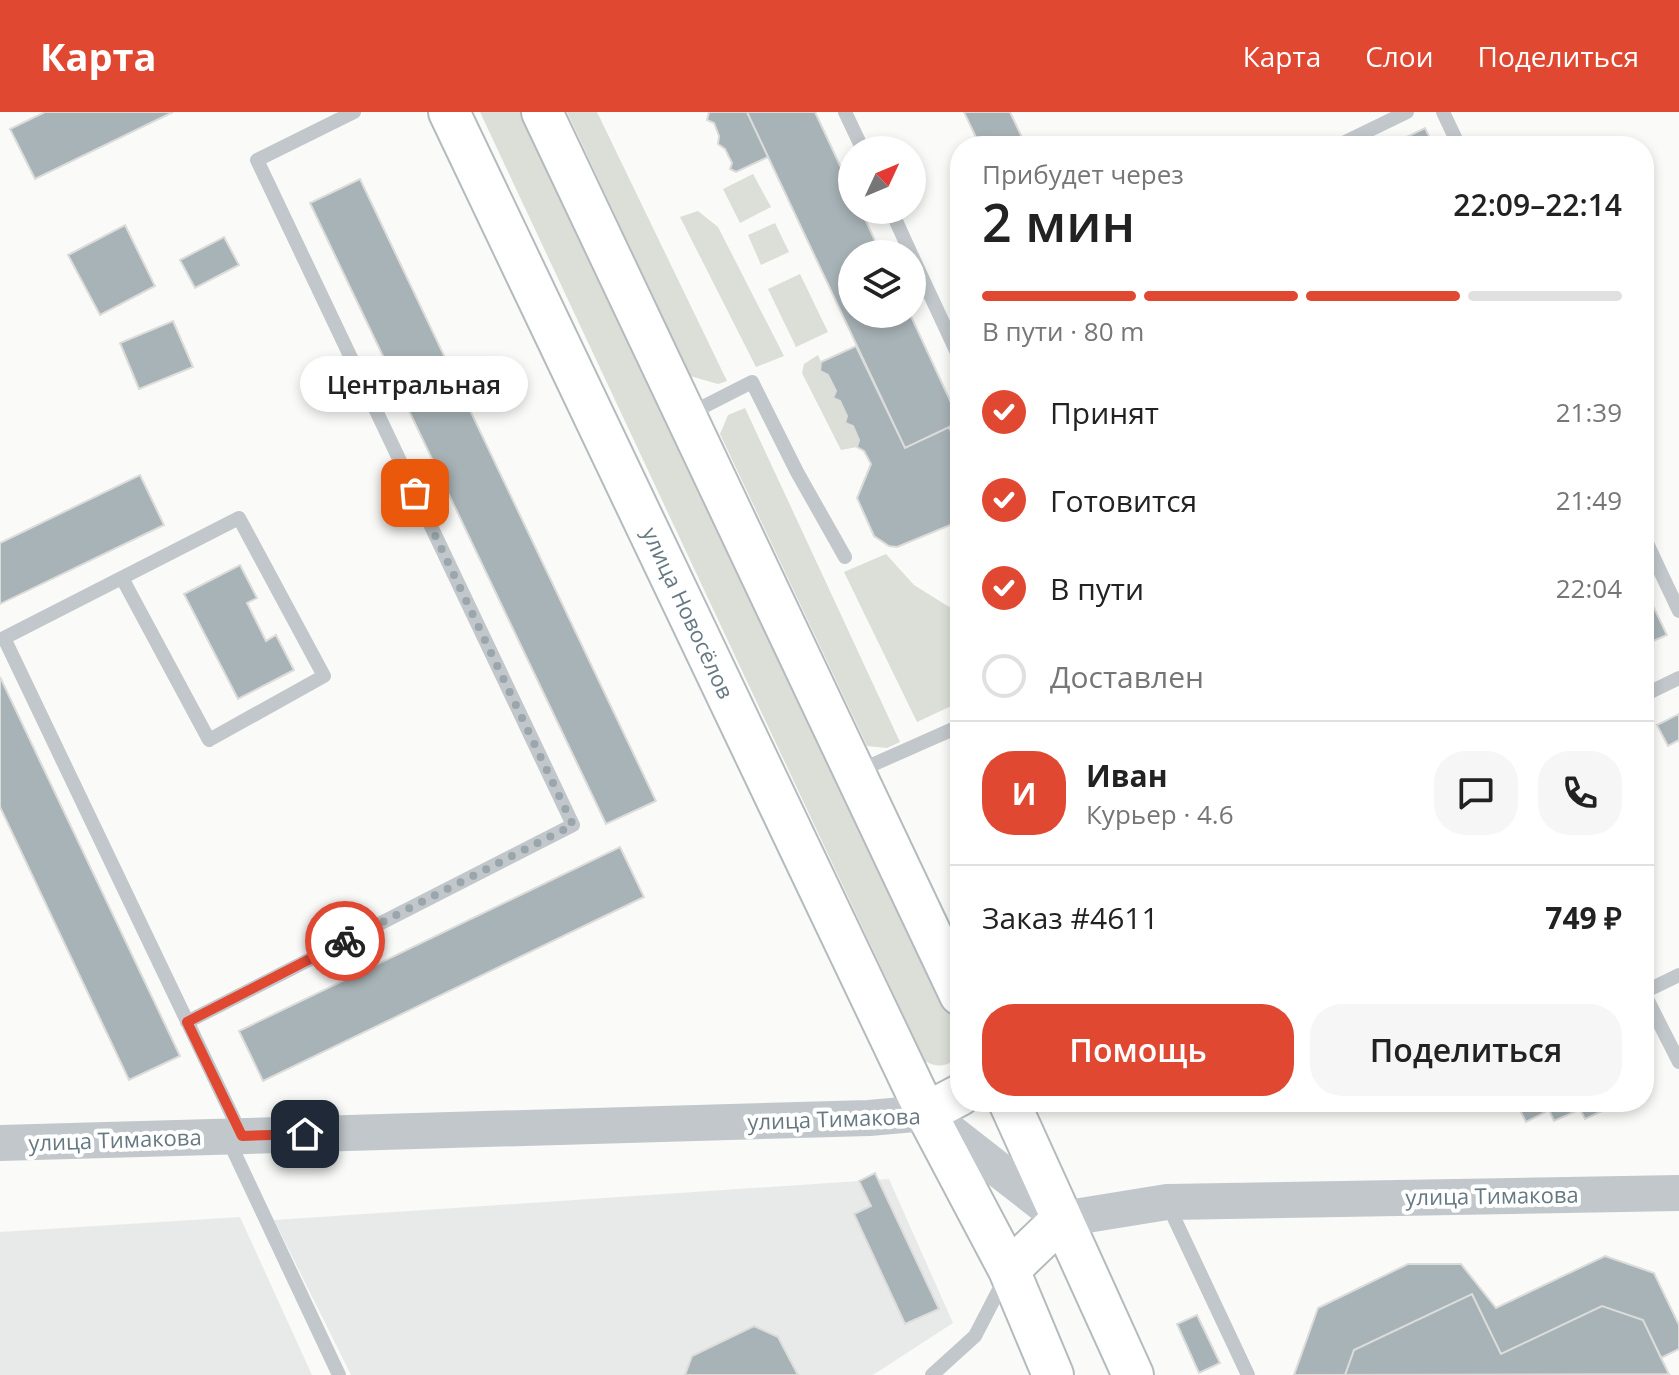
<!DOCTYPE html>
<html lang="ru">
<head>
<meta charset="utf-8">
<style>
	body { margin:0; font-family:"Open Sans",sans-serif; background:#f6f6f6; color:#222; height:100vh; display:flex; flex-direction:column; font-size:30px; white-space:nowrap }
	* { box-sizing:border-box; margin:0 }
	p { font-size:26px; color:#767676 }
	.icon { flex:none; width:44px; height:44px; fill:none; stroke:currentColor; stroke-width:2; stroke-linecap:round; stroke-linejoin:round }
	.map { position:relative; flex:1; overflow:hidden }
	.side { position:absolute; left:950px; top:24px; width:704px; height:976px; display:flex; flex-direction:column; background:#fff; border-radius:32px; box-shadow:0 4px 12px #0003 }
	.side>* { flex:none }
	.needle { width:52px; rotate:46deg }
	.buttons { position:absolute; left:838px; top:24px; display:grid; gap:16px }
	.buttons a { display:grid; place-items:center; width:88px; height:88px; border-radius:50%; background:#fff; box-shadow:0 4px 12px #0003; font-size:40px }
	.pin { position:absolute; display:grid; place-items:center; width:68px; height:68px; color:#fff; margin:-34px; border-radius:16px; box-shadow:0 4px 12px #0006 }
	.courier { position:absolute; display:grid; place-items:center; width:80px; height:80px; margin:-40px; border:6px solid #e04832; border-radius:50%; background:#fff; color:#222; box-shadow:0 2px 10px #0007 }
	.bubble { position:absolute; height:56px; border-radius:28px; background:#fff; box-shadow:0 4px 12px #0003; font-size:26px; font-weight:600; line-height:56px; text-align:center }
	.head em { font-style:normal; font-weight:600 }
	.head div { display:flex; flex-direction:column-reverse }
	.head { display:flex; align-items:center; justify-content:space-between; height:136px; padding:0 32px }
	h1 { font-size:52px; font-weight:600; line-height:60px }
	.bar { display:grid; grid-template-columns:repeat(4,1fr); gap:12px 8px; align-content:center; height:96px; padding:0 32px }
	.bar i { height:10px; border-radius:6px; background:#e0e0e0 }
	.bar .current { background:#e04832 }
	.bar p { grid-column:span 4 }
	.line { display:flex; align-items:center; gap:20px; padding:0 32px; border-top:2px solid #e0e0e0 }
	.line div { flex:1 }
	.round { display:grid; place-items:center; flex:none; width:84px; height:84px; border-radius:32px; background:#f6f6f6 }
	ol { padding:0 32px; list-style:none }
	li { display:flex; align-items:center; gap:24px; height:88px }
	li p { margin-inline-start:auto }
	li .icon { padding:8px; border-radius:50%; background:#e04832; color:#fff; stroke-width:4 }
	li:last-child { color:#767676 }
	li i { width:44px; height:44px; border:4px solid #e0e0e0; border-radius:50% }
	.primary-button { display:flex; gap:16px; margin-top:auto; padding:16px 32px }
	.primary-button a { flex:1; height:92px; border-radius:32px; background:#e04832; color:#fff; font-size:32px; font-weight:600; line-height:92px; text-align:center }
	.primary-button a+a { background:#f6f6f6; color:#222 }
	header { display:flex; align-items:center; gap:48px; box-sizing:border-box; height:112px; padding:0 40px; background:#e04832; color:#fff }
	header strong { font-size:38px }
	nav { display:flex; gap:44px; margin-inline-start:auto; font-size:28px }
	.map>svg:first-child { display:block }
	.built { fill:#e8eae9 }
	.green { fill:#dbdfd7 }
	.building { fill:#a8b3b7; stroke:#dcdcda; stroke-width:2 }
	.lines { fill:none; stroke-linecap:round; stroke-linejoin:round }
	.secondary-casing { stroke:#b4bbbe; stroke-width:44 }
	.service { stroke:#c1c7ca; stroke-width:14 }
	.tertiary { stroke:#c1c7ca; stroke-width:36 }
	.secondary { stroke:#fff; stroke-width:40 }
	.done { stroke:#9aa6ab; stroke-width:8; stroke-dasharray:0 14.4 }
	.route { stroke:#e04832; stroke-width:10 }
	.labels { text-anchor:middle; stroke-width:8; stroke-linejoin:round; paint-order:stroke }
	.street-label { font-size:22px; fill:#667982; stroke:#fff }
</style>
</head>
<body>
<header>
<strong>Карта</strong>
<nav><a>Карта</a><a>Слои</a><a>Поделиться</a></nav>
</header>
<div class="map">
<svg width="1679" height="1263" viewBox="0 0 1679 1263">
	<rect width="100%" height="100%" fill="#fafaf8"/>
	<path class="built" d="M 889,1067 L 953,1211 L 873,1263 L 351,1263 L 274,1108 Z
		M 240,1105 L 312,1263 L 0,1263 L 0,1120 Z"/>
	<path class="green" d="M 480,0 L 522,0 L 960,921 L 960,943 C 949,954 939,957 925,949 Z
		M 567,0 L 597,0 L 727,269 L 718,272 L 690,264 Z
		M 753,62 L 771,95 L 740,111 L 723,77 Z
		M 698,99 L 718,115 L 784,244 L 756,255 L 680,105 Z
		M 775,111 L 789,140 L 761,153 L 748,123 Z
		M 800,162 L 828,220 L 796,235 L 768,177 Z
		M 818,243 L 821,250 L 820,259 L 828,263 L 836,279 L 833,286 L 840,289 L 847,304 L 846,311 L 853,314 L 859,328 L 857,335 L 841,338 L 802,261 L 804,252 Z
		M 745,296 L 900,630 L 887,636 L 867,634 L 720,322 L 728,303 Z
		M 886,442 L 914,473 L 954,498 L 960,512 L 960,590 L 917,610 L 844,460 Z"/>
	<path class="building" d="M 45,0 L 173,0 L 35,67 L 10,17 Z
		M 709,0 L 747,0 L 768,45 L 736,60 L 730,57 L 732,51 L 725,37 L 718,32 L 719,24 L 714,11 L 707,8 Z
		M 747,0 L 815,0 L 852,79 L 852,98 L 861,98 L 881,142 L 852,142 L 852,202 L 910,202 L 960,310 L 905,336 Z
		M 964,0 L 1010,0 L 1026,34 L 980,34 Z
		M 1425,16 L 1434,34 L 1388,34 Z
		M 360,67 L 656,689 L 606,712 L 310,91 Z
		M 125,113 L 155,174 L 100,203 L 68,143 Z
		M 224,125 L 239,153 L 195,176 L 180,148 Z
		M 173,209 L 193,255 L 139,277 L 120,231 Z
		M 856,234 L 905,336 L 949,315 L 960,339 L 960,409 L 897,435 L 889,434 L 874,424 L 857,386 L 871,352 L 864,339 L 857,335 L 859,328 L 853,314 L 845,311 L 847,304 L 840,289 L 833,286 L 836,279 L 828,263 L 820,259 L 821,250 Z
		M 140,363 L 164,413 L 0,492 L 0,431 Z
		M 240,453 L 257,486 L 247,491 L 266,529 L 276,523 L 294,558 L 238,587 L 184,482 Z
		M 1644,475 L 1667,523 L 1644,533 Z
		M 0,565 L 180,944 L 129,968 L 0,695 Z
		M 1679,602 L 1679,628 L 1668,634 L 1657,613 Z
		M 620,735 L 644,785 L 263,969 L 239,919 Z
		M 1516,990 L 1608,990 L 1611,995 L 1585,1007 L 1580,997 L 1554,1009 L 1549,998 L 1526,1010 Z
		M 875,1061 L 939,1197 L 905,1212 L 854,1102 L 871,1094 L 859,1069 Z
		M 1605,1144 L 1654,1161 L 1679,1213 L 1679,1237 L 1661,1246 L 1643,1208 L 1602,1194 L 1501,1242 L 1472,1182 L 1354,1238 L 1345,1263 L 1294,1263 L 1318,1196 L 1408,1152 L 1461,1152 L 1496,1196 Z
		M 1605,1144 L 1654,1161 L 1679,1213 L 1679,1237 L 1661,1246 L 1669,1262 L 1294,1263 L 1318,1196 L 1408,1152 L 1461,1152 L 1496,1196 Z
		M 1472,1182 L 1501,1242 L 1602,1194 L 1643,1208 L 1669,1262 L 1345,1263 L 1354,1238 Z
		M 1197,1203 L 1220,1251 L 1199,1261 L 1177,1212 Z
		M 754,1214 L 778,1225 L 798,1263 L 685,1263 L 692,1244 Z"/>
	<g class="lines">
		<g class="secondary-casing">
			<path id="secondary" d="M 449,0 L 926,1001 L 1009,1158 L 1053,1263
				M 542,0 L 960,883
				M 1009,990 L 1133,1263
				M 926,1001 L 960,983
				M 1009,1158 L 1062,1107"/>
		</g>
		<path class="service" d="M 845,0 L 863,38
			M 1443,0 L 1459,34
			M 1337,34 L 1407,0
			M 891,98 L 911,142
			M 912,144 L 960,247
			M 687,303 L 752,270 L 797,360 L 845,445
			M 1644,425 L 1679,499
			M 122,466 L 209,628 L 324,564 L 239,406 L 4,526 L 241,1022
			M 1644,583 L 1679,566
			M 856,660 L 960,614
			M 1644,880 L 1679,863
			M 1644,881 L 1679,950
			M 187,910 L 573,713 L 257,48 L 354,0
			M 227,1025 L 339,1263
			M 1168,1093 L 1248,1263
			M 932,1263 L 975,1224 L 1005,1166"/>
		<path class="tertiary" d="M 0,1031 L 869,1006 L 926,1001 L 1062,1107 L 1167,1090 L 1679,1081"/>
		<use href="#secondary" class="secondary"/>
	</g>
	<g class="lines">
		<path class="done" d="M 345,829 L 573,713 L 415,381"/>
		<path class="route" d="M 305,1022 L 242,1024 L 187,910 L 345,829"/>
	</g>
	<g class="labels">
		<g class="street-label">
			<text transform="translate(688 501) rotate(65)" y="8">улица Новосёлов</text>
			<text transform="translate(834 1007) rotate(-2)" y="8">улица Тимакова</text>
			<text transform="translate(115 1028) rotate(-2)" y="8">улица Тимакова</text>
			<text transform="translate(1492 1084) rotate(-1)" y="8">улица Тимакова</text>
		</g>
	</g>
</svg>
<div class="buttons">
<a><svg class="needle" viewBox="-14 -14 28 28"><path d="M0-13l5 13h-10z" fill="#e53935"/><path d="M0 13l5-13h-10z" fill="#767676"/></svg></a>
<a><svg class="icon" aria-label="layers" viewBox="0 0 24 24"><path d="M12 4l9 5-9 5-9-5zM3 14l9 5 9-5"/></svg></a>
</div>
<div class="pin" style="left:415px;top:381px;background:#ea580c"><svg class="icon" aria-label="bag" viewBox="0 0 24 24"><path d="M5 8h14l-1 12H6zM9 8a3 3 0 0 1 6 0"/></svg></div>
<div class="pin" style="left:305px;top:1022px;background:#1f2937"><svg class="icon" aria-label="home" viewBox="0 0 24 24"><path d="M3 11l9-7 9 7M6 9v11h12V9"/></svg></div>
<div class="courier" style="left:345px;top:829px"><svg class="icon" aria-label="bike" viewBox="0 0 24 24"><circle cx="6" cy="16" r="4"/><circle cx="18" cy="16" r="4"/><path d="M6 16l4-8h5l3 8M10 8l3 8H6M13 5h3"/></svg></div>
<div class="bubble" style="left:300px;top:244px;width:228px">Центральная</div>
<section class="side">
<div class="head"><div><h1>2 мин</h1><p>Прибудет через</p></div><em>22:09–22:14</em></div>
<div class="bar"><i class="current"></i><i class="current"></i><i class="current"></i><i></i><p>В пути · 80 m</p></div>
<ol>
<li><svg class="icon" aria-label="check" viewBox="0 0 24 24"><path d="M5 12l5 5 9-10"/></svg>Принят<p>21:39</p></li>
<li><svg class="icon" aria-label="check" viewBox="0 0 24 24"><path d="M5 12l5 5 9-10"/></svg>Готовится<p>21:49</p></li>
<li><svg class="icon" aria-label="check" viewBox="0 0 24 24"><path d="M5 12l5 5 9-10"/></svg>В пути<p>22:04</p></li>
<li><i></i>Доставлен</li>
</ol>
<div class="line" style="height:144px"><b class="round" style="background:#e04832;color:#fff">И</b><div><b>Иван</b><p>Курьер · 4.6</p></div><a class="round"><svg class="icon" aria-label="chat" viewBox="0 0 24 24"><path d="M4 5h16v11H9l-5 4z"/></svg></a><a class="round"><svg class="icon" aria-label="phone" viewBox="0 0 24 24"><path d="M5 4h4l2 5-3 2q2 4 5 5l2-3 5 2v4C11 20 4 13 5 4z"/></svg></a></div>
<div class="line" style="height:104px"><div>Заказ #4611</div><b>749 ₽</b></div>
<div class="primary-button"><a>Помощь</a><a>Поделиться</a></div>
</section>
</div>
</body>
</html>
